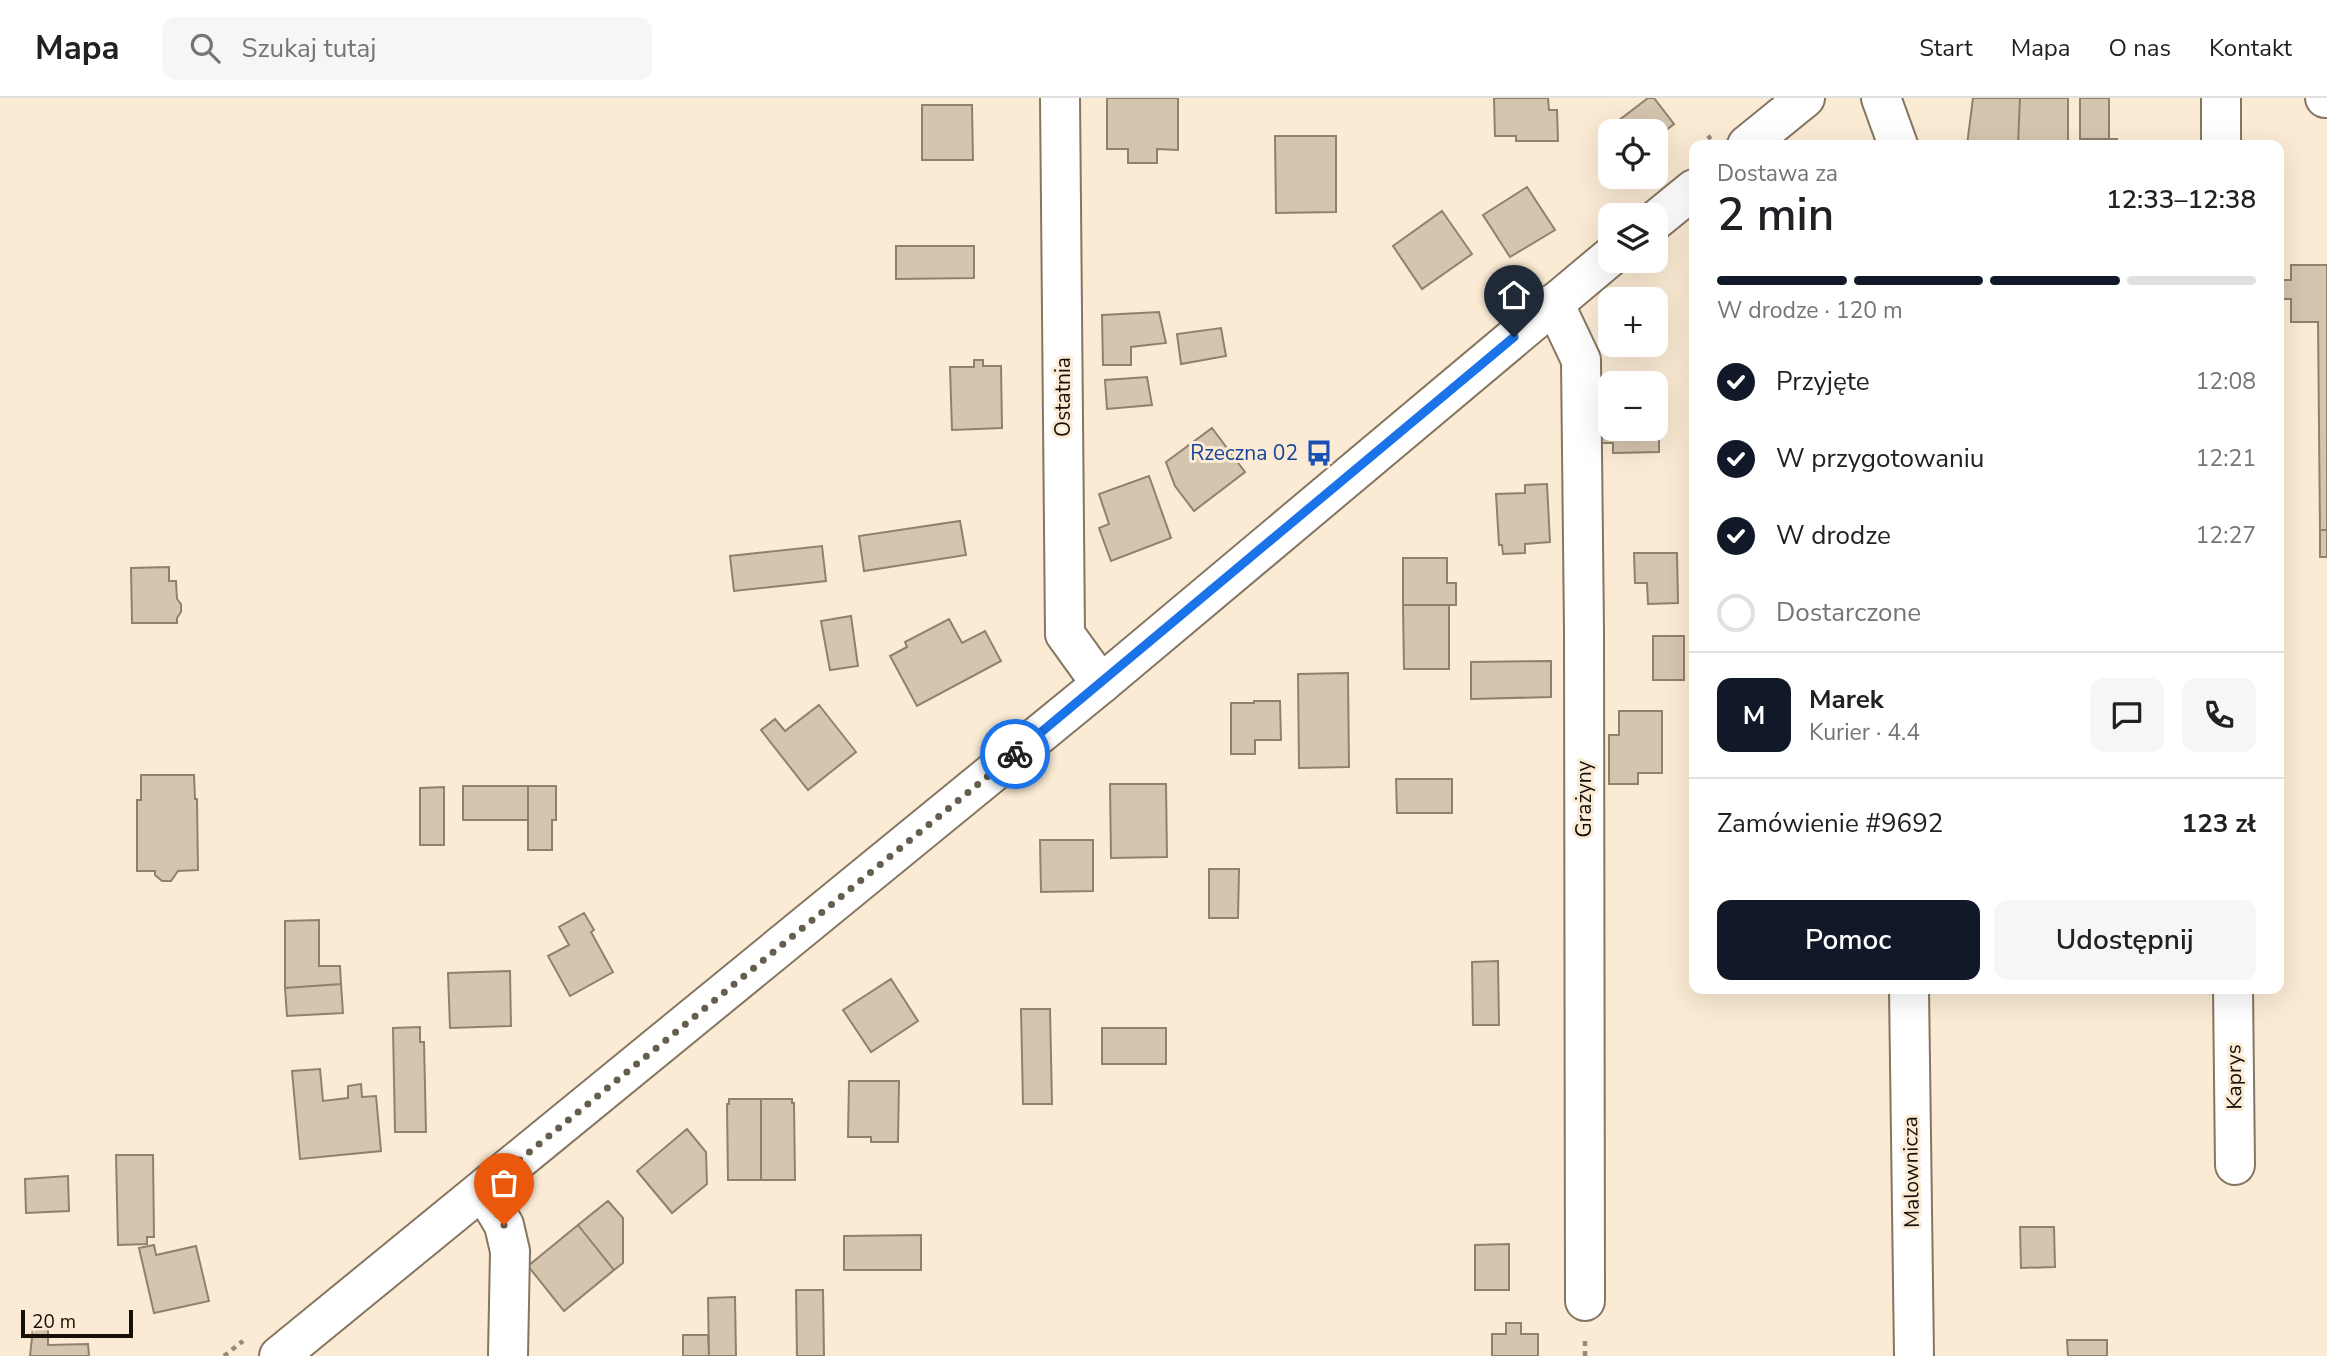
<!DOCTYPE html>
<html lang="pl">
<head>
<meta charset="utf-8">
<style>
	body { margin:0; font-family:"Nunito Sans",sans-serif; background:#f6f6f6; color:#202124; height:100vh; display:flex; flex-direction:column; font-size:26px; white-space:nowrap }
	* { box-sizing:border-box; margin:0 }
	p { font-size:23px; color:#757577 }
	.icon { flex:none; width:38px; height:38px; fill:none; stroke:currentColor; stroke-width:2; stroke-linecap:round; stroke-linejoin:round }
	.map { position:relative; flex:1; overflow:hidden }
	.side { position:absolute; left:1689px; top:42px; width:595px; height:854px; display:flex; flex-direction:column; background:#fff; border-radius:14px; box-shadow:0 7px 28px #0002 }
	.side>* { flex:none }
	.controls { position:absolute; left:1598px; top:21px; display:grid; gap:14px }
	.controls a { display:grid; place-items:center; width:70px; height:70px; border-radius:14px; background:#fff; box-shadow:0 7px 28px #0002; font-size:35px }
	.scale { position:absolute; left:21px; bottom:18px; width:112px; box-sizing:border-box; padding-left:7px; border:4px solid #161008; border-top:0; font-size:19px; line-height:24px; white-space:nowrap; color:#161008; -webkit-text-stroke:5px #fbebd4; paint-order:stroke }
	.pin { position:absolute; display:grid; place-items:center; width:60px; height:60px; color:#fff; margin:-72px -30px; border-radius:50% 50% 50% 0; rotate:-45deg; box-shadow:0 0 7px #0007 }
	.pin .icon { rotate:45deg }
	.courier { position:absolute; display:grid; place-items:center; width:70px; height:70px; margin:-35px; border:5px solid #1a73e8; border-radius:50%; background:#fff; color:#222; box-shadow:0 2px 9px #0007 }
	.overview em { font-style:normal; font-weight:600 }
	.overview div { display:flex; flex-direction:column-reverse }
	.overview { display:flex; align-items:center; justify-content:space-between; height:119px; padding:0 28px }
	h1 { font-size:46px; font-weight:600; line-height:52px }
	.bar { display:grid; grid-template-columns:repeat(4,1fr); gap:10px 7px; align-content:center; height:84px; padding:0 28px }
	.bar i { height:9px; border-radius:5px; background:#e0e0e0 }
	.bar .selected { background:#111827 }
	.bar p { grid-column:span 4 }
	.line { display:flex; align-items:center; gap:18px; padding:0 28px; border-top:2px solid #e0e0e0 }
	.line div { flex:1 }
	.round { display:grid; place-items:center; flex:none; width:74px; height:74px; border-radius:14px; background:#f6f6f6 }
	ol { padding:0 28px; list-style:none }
	li { display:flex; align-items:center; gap:21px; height:77px }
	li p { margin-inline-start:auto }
	li .icon { padding:7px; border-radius:50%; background:#111827; color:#fff; stroke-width:4 }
	li:last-child { color:#757577 }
	li i { width:38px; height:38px; border:4px solid #e0e0e0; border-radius:50% }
	.cta { display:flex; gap:14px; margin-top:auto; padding:14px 28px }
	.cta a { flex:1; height:80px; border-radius:14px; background:#111827; color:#fff; font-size:28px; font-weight:600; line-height:80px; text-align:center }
	.cta a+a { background:#f6f6f6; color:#202124 }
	header { display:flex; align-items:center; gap:42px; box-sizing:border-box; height:98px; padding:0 35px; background:#fff; border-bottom:2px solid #e0e0e0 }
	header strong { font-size:33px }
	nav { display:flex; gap:38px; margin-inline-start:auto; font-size:24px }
	.search { width:490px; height:63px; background:#f6f6f6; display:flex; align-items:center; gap:18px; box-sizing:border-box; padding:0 24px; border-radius:14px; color:#757577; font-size:26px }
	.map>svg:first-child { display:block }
	.building { fill:#d5c5af; stroke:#90816c; stroke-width:2 }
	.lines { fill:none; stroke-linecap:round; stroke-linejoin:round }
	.minor-casing { stroke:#857661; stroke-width:42 }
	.major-casing { stroke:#857661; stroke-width:42 }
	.path { stroke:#958979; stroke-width:4.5; stroke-dasharray:5 5; stroke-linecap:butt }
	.minor { stroke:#fff; stroke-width:38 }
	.major { stroke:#fff; stroke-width:38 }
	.done { stroke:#665d4f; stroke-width:7; stroke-dasharray:0 12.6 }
	.route { stroke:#1a73e8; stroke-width:9 }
	.labels { text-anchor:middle; stroke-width:6; stroke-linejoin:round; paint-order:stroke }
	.street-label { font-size:21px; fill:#161008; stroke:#fbebd4 }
	.transit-label { font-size:21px; fill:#164399; stroke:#fbebd4; text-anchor:end }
</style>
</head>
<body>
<header>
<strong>Mapa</strong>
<div class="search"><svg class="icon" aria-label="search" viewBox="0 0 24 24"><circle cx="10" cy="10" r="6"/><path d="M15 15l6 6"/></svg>Szukaj tutaj</div>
<nav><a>Start</a><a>Mapa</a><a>O nas</a><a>Kontakt</a></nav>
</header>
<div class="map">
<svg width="2327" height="1258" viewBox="0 0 2327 1258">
	<rect width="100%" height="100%" fill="#fbebd4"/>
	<path class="building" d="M 1107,0 L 1178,0 L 1178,52 L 1157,51 L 1157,65 L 1128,65 L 1128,51 L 1107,51 Z
		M 1494,0 L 1548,0 L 1549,12 L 1557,12 L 1558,43 L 1516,43 L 1516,38 L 1495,38 Z
		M 1648,0 L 1654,0 L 1674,26 L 1656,40 L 1656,33 L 1610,33 L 1610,47 L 1601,36 Z
		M 1973,0 L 2020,0 L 2018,47 L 1967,47 Z
		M 2020,0 L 2068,0 L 2068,47 L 2018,47 Z
		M 2080,0 L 2109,0 L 2109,41 L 2080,41 Z
		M 922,7 L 972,7 L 973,62 L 922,62 Z
		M 1275,38 L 1336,38 L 1336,114 L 1276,115 Z
		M 2080,41 L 2117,41 L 2117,47 L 2080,47 Z
		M 1527,89 L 1555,132 L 1510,159 L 1483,117 Z
		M 1442,113 L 1472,156 L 1422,191 L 1393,148 Z
		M 896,148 L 974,148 L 974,180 L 896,181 Z
		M 2291,167 L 2327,167 L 2327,432 L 2320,432 L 2318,224 L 2291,224 L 2291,201 L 2283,201 L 2283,182 L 2291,182 Z
		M 1159,214 L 1166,245 L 1131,249 L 1131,267 L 1103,267 L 1102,217 Z
		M 1221,230 L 1226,258 L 1181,266 L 1177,236 Z
		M 974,262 L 983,262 L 983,268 L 1001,268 L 1002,330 L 952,332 L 950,269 L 974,269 Z
		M 1147,279 L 1152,307 L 1107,311 L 1105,282 Z
		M 1656,301 L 1659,301 L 1659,354 L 1613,355 L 1613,345 L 1602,345 L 1602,318 L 1610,318 L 1610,331 L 1656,331 Z
		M 1212,330 L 1245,374 L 1194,413 L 1175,388 L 1166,364 Z
		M 1149,378 L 1171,440 L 1111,463 L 1099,430 L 1109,426 L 1099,396 Z
		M 1547,386 L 1550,444 L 1525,446 L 1525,455 L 1503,456 L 1502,447 L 1499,447 L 1496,396 L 1525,395 L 1525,387 Z
		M 960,423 L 966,457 L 864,473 L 859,438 Z
		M 2320,432 L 2327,432 L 2327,459 L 2320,459 Z
		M 822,448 L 826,483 L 734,493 L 730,458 Z
		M 1634,455 L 1677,455 L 1678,505 L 1648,506 L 1647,485 L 1635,485 Z
		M 1403,460 L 1447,460 L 1447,485 L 1456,485 L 1456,507 L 1403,507 Z
		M 169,469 L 169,483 L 176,483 L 177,501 L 181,506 L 181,514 L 177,520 L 177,525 L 132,525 L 131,470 Z
		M 1403,507 L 1449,507 L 1449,571 L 1404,571 Z
		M 851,518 L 858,568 L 830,572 L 821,523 Z
		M 949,521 L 962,545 L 985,533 L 1001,563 L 917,608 L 890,558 L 907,549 L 905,544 Z
		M 1653,538 L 1684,538 L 1684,582 L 1653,582 Z
		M 1551,563 L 1551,599 L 1471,601 L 1471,564 Z
		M 1348,575 L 1349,669 L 1299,670 L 1298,576 Z
		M 1254,603 L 1280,603 L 1281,642 L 1255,642 L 1255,656 L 1231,656 L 1231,605 L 1254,605 Z
		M 819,607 L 856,654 L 808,692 L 761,632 L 775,621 L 785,633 Z
		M 1619,613 L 1662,613 L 1662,675 L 1638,675 L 1638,686 L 1609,686 L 1609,637 L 1619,637 Z
		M 141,677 L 194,677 L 195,701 L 197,701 L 198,772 L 178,773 L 171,783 L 162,783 L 155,777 L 155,773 L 137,773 L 137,702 L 141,702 Z
		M 1396,681 L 1452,681 L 1452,715 L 1397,715 Z
		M 1110,686 L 1166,686 L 1167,759 L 1111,760 Z
		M 463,688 L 528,688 L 528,722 L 463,722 Z
		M 528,688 L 556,688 L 556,722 L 552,722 L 552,752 L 528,752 Z
		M 444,689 L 444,747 L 420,747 L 420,690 Z
		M 1040,742 L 1093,742 L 1093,793 L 1041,794 Z
		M 1209,771 L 1239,771 L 1238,820 L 1209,820 Z
		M 584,815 L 594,832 L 591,834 L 613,874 L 570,898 L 548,858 L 569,847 L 559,829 Z
		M 319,822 L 319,868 L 340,868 L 341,886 L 285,890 L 285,823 Z
		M 1498,863 L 1499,927 L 1473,927 L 1472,864 Z
		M 510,873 L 511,928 L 450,930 L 448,875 Z
		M 891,881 L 918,923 L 871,954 L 843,912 Z
		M 341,886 L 343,915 L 287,918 L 285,890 Z
		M 1021,911 L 1050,911 L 1052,1006 L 1023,1006 Z
		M 420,929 L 420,944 L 424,944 L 426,1034 L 395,1034 L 393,930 Z
		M 1102,930 L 1166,930 L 1166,966 L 1102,966 Z
		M 320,971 L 323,1003 L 348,1000 L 348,988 L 361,986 L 362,999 L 376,998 L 381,1053 L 300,1061 L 292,973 Z
		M 849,983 L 899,983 L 898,1044 L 871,1044 L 871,1039 L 848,1039 Z
		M 729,1001 L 761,1001 L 761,1082 L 728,1082 L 727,1006 L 729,1006 Z
		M 761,1001 L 792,1001 L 792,1005 L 794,1005 L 795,1082 L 761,1082 Z
		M 687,1031 L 706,1054 L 707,1086 L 672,1115 L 637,1073 Z
		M 116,1057 L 153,1057 L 154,1139 L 147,1139 L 147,1146 L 118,1147 Z
		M 68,1078 L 69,1113 L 26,1115 L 25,1081 Z
		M 608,1103 L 623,1120 L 623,1165 L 614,1172 L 578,1127 Z
		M 578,1127 L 614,1172 L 564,1213 L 528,1168 Z
		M 2020,1129 L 2054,1129 L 2055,1169 L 2021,1170 Z
		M 921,1137 L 921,1172 L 844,1172 L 844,1138 Z
		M 1509,1146 L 1509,1192 L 1475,1192 L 1475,1147 Z
		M 154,1147 L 156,1157 L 196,1148 L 209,1203 L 154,1215 L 139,1150 Z
		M 796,1192 L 823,1192 L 824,1258 L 797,1258 Z
		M 735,1199 L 736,1258 L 709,1258 L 708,1200 Z
		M 1506,1225 L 1521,1225 L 1521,1236 L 1538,1236 L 1538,1258 L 1492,1258 L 1492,1236 L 1506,1236 Z
		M 48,1229 L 48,1247 L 88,1246 L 89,1258 L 30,1258 L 33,1230 Z
		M 683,1237 L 708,1237 L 709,1258 L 683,1258 Z
		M 2067,1242 L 2107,1242 L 2107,1258 L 2068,1258 Z"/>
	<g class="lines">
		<g class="minor-casing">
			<path id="minor" d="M 1060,0 L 1065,536 L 1101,586
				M 1881,0 L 1898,47
				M 2221,0 L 2221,47
				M 2325,0 L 2327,0
				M 1554,205 L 1581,262 L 1584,533 L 1585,1203
				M 1909,891 L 1914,1258
				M 2233,891 L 2235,1067
				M 483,1092 L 504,1127 L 510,1153 L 508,1258"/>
		</g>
		<g class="major-casing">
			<path id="major" d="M 1747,47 L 1805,0
				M 1656,122 L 1694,91
				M 279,1258 L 1101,586 L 1610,159"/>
		</g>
		<path class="path" d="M 1700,47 L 1711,38
			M 224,1258 L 243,1243
			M 1585,1258 L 1585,1239"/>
		<use href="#minor" class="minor"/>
		<use href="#major" class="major"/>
	</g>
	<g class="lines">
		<path class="done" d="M 504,1127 L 483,1092 L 1015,656"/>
		<path class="route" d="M 1015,656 L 1514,239"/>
	</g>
	<defs>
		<g id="bus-bare" transform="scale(2.1)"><path d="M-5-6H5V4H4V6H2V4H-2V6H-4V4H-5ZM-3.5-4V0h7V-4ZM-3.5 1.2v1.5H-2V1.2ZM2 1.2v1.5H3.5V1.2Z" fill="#1a4fb4" stroke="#fbebd4" stroke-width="2.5" paint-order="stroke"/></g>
	</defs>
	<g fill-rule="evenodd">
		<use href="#bus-bare" x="1319" y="355"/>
	</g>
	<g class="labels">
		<g class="street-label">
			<text transform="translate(1063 299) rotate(-90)" y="7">Ostatnia</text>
			<text transform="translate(1584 701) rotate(-90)" y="7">Grażyny</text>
			<text transform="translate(2234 979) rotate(-91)" y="7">Kaprys</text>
			<text transform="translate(1911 1074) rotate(-91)" y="7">Malownicza</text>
		</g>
		<g class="transit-label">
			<text x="1298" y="362">Rzeczna 02</text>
		</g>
	</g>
</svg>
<div class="controls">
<a><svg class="icon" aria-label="locate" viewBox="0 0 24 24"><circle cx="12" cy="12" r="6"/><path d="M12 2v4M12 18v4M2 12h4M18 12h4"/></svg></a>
<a><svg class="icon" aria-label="layers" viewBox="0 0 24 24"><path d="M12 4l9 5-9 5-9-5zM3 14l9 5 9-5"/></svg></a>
<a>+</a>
<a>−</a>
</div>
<div class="scale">20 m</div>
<div class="pin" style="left:504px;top:1127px;background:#ea580c"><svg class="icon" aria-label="bag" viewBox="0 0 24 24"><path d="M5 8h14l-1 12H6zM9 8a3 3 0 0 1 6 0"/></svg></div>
<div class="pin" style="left:1514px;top:239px;background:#1f2937"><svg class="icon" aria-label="home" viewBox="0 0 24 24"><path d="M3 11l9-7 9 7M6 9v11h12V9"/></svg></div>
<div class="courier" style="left:1015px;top:656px"><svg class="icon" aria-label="bike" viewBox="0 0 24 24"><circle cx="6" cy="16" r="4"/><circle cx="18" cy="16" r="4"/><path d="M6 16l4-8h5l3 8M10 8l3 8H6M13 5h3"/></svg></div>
<section class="side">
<div class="overview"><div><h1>2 min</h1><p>Dostawa za</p></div><em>12:33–12:38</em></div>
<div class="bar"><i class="selected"></i><i class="selected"></i><i class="selected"></i><i></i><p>W drodze · 120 m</p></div>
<ol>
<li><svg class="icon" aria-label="check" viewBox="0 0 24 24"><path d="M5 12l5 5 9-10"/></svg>Przyjęte<p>12:08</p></li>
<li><svg class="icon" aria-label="check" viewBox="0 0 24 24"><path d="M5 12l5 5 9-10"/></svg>W przygotowaniu<p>12:21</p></li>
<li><svg class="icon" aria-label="check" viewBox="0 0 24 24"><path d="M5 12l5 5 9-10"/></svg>W drodze<p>12:27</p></li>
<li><i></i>Dostarczone</li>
</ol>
<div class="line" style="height:126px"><b class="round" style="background:#111827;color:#fff">M</b><div><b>Marek</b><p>Kurier · 4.4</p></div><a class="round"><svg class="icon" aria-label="chat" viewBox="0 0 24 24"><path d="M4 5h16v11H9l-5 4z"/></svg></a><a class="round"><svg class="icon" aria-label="phone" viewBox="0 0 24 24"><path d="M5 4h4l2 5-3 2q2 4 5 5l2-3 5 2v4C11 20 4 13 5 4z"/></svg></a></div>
<div class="line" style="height:91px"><div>Zamówienie #9692</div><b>123 zł</b></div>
<div class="cta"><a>Pomoc</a><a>Udostępnij</a></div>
</section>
</div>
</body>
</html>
